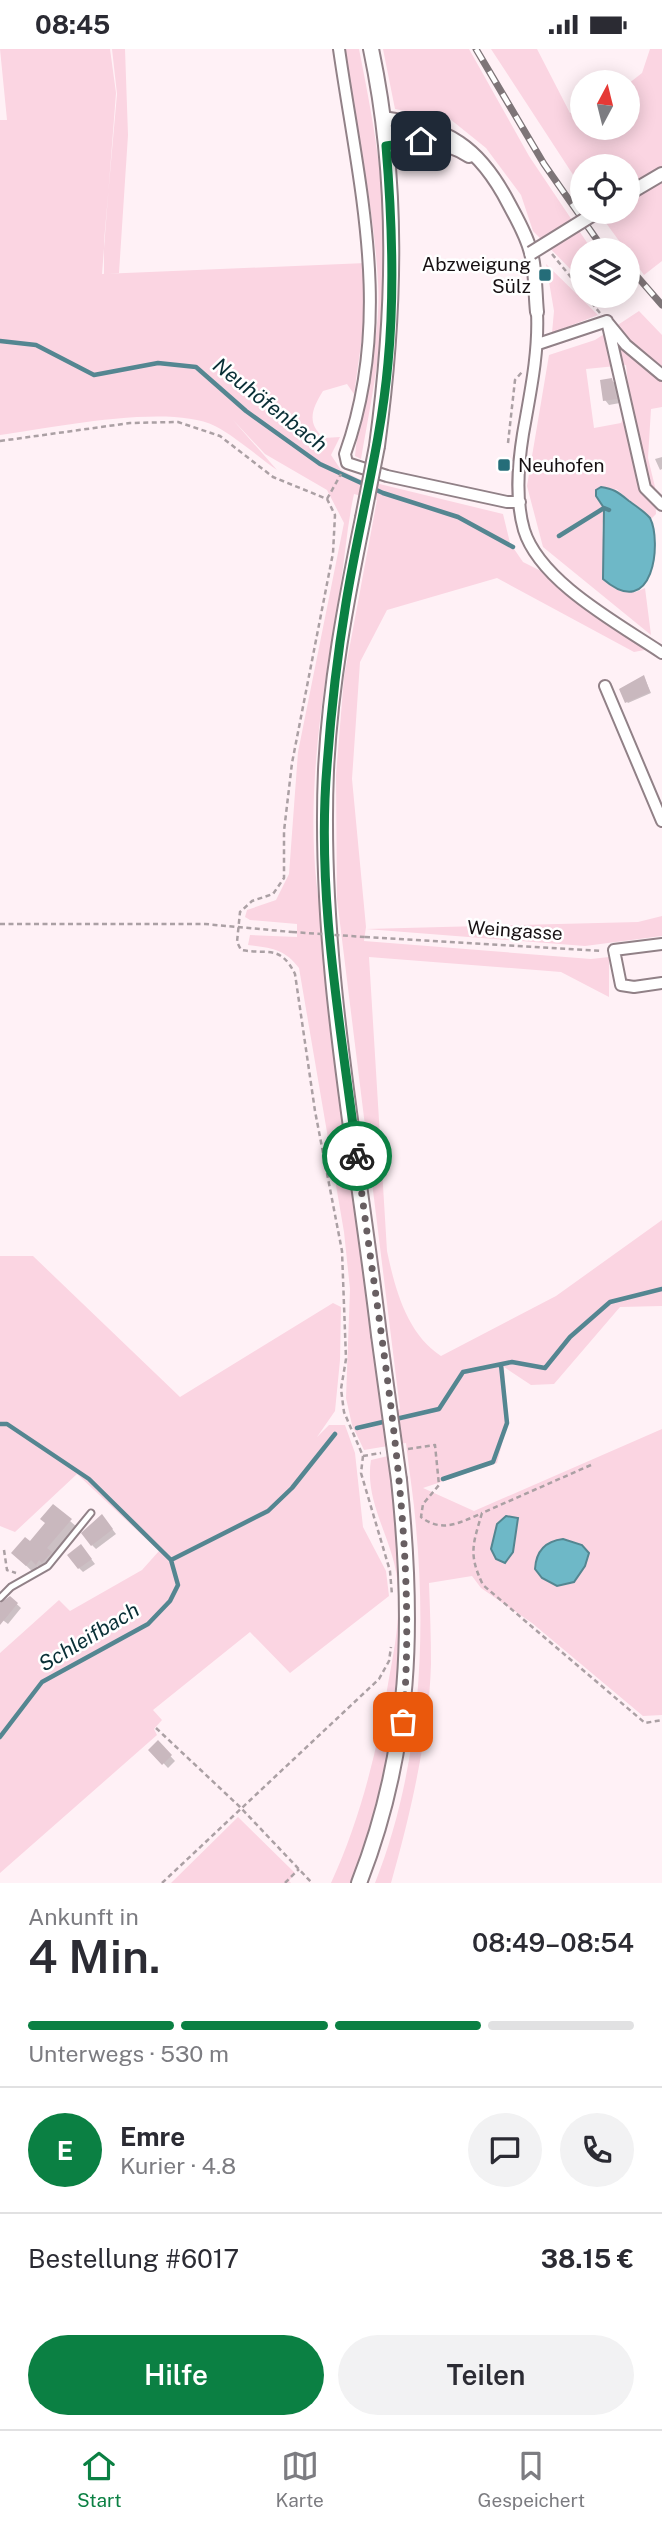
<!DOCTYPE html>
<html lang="de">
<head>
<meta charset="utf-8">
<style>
	body { margin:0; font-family:"Public Sans",sans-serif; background:#f2f2f3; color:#2b2b33; height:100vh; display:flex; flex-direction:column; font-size:26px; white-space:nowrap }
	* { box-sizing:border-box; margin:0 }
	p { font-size:23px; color:#7c7c81 }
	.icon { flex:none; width:38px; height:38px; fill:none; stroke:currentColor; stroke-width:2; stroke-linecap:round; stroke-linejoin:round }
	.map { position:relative; height:1834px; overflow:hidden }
	.drawer { display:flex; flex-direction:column; background:#fff; flex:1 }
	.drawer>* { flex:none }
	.needle { width:46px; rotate:7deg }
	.controls { position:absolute; left:570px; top:21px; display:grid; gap:14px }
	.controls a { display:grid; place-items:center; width:70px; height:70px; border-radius:50%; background:#fff; box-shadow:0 4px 18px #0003; font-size:35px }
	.pin { position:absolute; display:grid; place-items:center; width:60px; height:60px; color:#fff; margin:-30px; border-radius:14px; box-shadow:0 4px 10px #0006 }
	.courier { position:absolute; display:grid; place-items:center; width:70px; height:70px; margin:-35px; border:5px solid #0b8043; border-radius:50%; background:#fff; color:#222; box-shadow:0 2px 9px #0007 }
	.head em { font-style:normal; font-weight:600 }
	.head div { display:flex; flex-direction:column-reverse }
	.head { display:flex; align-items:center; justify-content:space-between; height:119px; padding:0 28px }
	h1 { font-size:46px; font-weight:600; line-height:52px }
	.bar { display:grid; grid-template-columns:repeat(4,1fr); gap:10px 7px; align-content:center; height:84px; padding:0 28px }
	.bar i { height:9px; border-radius:5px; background:#e1e1e2 }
	.bar .current { background:#0b8043 }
	.bar p { grid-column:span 4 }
	.line { display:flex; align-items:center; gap:18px; padding:0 28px; border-top:2px solid #e1e1e2 }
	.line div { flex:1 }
	.round { display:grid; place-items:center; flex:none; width:74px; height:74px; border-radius:37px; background:#f2f2f3 }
	.action { display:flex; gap:14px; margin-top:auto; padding:14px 28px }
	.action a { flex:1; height:80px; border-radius:42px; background:#0b8043; color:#fff; font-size:28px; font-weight:600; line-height:80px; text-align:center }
	.action a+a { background:#f2f2f3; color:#2b2b33 }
	.status { display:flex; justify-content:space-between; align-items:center; height:49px; padding:0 35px; background:#fff; direction:ltr }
	.status svg { height:19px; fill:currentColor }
	.tabs { display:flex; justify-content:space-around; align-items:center; height:98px; border-top:2px solid #e1e1e2; background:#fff; font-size:19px; color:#7c7c81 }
	.tabs a { display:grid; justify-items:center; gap:4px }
	.tabs .current { color:#0b8043 }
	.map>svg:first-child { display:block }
	.green { fill:#fbd5e2; fill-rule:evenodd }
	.water { fill:#6eb8c7; stroke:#548691; stroke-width:2 }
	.shadow { fill:#0003 }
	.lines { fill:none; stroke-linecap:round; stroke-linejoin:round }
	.stream { stroke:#548691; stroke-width:4.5 }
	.building { fill:#c9b8be }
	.service-casing { stroke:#918187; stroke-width:9 }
	.minor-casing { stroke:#918187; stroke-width:14 }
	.tertiary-casing { stroke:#918187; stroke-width:16 }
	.secondary-casing { stroke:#918187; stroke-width:18 }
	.path { stroke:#aba0a4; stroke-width:2.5; stroke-dasharray:5 3.5; stroke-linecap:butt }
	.service { stroke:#fff; stroke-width:5 }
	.minor { stroke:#fff; stroke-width:10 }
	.tertiary { stroke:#fff; stroke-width:12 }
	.secondary { stroke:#fff; stroke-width:14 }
	.rail-casing { stroke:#7e7578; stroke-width:7 }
	.rail { stroke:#fff; stroke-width:4.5; stroke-dasharray:13; stroke-linecap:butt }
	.tertiary-bridge-casing { stroke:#918187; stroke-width:16; stroke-linecap:butt }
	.secondary-bridge-casing { stroke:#918187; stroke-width:18; stroke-linecap:butt }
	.path-bridge { stroke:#aba0a4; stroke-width:2.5; stroke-dasharray:5 3.5; stroke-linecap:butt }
	.tertiary-bridge { stroke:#fff; stroke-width:12 }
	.secondary-bridge { stroke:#fff; stroke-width:14 }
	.done { stroke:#685f62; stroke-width:7; stroke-dasharray:0 12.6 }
	.route { stroke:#0b8043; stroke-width:9 }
	.poi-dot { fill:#256d79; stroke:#fff; stroke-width:2.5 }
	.labels { text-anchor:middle; stroke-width:5; stroke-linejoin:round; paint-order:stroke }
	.poi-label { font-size:19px; fill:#171113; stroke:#fff; text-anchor:end }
	.street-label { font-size:19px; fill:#171113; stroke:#fff }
	.water-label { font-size:21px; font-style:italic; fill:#092f36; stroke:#fff }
</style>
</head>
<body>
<div class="status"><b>08:45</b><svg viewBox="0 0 49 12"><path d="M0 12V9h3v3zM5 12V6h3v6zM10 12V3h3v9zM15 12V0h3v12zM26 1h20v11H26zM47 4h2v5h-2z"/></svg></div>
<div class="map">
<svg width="662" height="1834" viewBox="0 0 662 1834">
	<rect width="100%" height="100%" fill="#fff1f6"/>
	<path class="green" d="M 0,0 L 110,0 L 116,44 L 102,225 L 366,214 L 368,246 L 354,345 L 347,335 L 323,342 C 312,360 306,374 324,389 L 340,388 L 331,406 L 341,421 L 359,430 L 503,465 L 510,494 L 523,513 L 545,524 L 586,561 L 650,600 L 634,603 L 497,529 L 387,561 L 360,613 L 352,730 L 366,878 L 364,892 L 591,910 L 609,908 L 609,948 L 561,923 L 369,908 L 387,1202 C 395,1240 407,1285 441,1307 L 556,1247 L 662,1171 L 662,1257 L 620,1258 L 554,1335 L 531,1336 L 504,1318 L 508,1372 L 497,1414 L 423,1439 L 474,1462 L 662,1380 L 662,1666 L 643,1667 L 532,1574 L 481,1539 L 472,1527 L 429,1534 C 430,1561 431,1588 431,1615 C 429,1686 410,1767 391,1834 L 375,1834 C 419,1723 427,1596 416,1478 C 414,1450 409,1422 406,1394 L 364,1401 L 352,1376 L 346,1349 L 350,1240 L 344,1183 L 299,919 C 285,900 271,899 248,896 L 250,886 L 297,888 L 297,875 L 250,871 L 245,868 L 247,861 L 276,851 L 289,825 L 298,703 L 344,474 L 327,441 L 265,405 L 233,371 L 277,421 C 257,407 236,388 215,377 C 169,354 52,379 0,386 L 0,71 L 7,71 ZM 354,445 L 377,451 L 344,628 L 336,726 L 337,850 L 400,1360 L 383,1367 L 326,890 C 299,777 321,653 340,540 C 345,509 347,476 354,445 ZM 563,1490 L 582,1496 L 588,1504 L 574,1534 L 557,1537 L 542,1529 L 535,1520 L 546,1496 Z
		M 112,0 L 125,0 L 128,86 L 119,224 L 104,225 L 104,192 L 117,45 Z
		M 343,0 L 359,0 C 372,65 385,136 386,202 C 387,272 373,342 361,410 L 355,407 C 361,349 382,292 378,233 C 374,155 355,77 343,0 Z
		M 383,0 L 469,0 L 529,107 L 592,201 L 583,201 L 583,233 L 533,182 L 521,146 L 486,99 L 450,70 L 395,60 Z
		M 491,0 L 537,0 L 570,64 L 583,60 L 583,79 L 628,79 L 628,35 L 642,24 L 650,0 L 662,0 L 662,212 L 644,226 L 598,163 L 628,163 L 628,117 L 583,117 L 583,141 Z
		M 546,215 L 598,266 L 552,284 L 554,262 Z
		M 639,262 L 662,286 L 662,358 L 651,360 L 648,409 L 655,438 L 656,465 L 651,470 L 616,440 C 592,477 605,500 615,540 L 636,543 L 645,539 L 651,586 L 543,498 L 527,437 L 549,306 L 595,291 ZM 626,316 L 630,355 L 621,374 L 594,379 L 586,320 Z
		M 662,867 L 662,887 L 585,897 L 366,880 L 638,873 Z
		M 0,1207 L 33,1207 L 180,1348 L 333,1254 L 341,1258 L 340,1311 L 335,1362 L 317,1388 L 329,1376 L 345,1376 L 355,1404 L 363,1478 L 386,1522 L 389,1547 L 290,1624 L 250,1583 L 153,1661 L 162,1671 L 154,1680 L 157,1686 L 0,1824 L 0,1604 L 59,1551 L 70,1562 L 142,1521 L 159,1502 L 77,1425 L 15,1483 L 0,1477 Z
		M 388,1407 L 402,1522 L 401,1605 L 391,1713 L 354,1834 L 331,1834 C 360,1771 377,1703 388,1635 C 395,1596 401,1569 397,1529 C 392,1489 364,1452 371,1411 Z
		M 238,1768 L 295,1824 L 289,1832 L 291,1834 L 171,1834 Z"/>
	<path class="water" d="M 601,438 C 615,440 619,444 629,452 C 636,457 645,463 650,469 C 662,492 654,574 603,530 L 604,459 L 596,447 L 596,441 Z
		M 506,1467 L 518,1469 L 513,1503 L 505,1514 L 496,1510 L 491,1500 L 497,1475 Z
		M 563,1490 L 582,1496 L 589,1504 L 585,1517 L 574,1533 L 557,1537 L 542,1529 L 535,1520 C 536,1502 546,1492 563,1490 Z"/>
	<path class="shadow" d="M 611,331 L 616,335 L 620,354 L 609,356 L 605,351 Z
		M 662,408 L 662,420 L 660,421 L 655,410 Z
		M 645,630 L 651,644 L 628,654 L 627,653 Z
		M 70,1472 L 77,1478 L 53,1506 L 57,1511 L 50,1519 L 47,1517 L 43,1521 L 38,1517 L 33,1523 L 20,1511 L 30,1494 Z
		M 106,1472 L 116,1485 L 96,1500 L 92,1496 Z
		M 85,1502 L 95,1515 L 83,1523 L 79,1519 Z
		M 10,1549 L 21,1559 L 8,1575 L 0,1569 L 0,1558 Z
		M 158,1694 L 175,1712 L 168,1719 L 151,1701 Z"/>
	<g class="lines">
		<path class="stream" d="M 0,292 L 36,296 L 94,326 L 158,314 L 196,318 L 246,362 L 320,415 L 383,444 L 458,468 L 513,498
			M 559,487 L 604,459 L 609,461
			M 0,1375 L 7,1375 L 89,1430 L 171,1511
			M 357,1379 L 439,1360 L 463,1323 L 512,1313 L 545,1319 L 570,1288 L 610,1253 L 662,1240
			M 443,1430 L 493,1413 L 507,1374 L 501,1316
			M 0,1688 L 42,1633 L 148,1575 L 170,1552 L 178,1536 L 171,1511 L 268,1462 L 292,1439 L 335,1385"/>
	</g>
	<path class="building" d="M 612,329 L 617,350 L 603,352 L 600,331 Z
		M 644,626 L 650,643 L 625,654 L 619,640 Z
		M 53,1455 L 72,1470 L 47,1499 L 52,1503 L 42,1514 L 39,1511 L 36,1516 L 31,1511 L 26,1517 L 11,1504 L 25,1488 L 30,1492 L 45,1474 L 40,1470 Z
		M 102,1465 L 113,1480 L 91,1497 L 81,1484 Z
		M 81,1495 L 92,1510 L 78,1520 L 67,1506 Z
		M 10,1547 L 18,1554 L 0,1576 L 0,1554 Z
		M 158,1691 L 172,1706 L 162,1716 L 148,1701 Z"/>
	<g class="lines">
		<g class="service-casing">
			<path id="service" d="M 0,1549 L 11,1538 L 48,1517 L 91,1464"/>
		</g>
		<g class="minor-casing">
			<path id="minor" d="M 339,0 C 359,138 394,269 345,405 L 347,414 L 387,427 L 507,453 L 520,453
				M 537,263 C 539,304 530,345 523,385 C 518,416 515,450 524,481 C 540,533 619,575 662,604
				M 607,272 L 645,439 L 662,456
				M 608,274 L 626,296 L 662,326
				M 538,295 L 607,272
				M 605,637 L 662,772
				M 662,895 L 614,901 L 621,936 L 634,938 L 662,934"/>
		</g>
		<g class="tertiary-casing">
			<path id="tertiary" d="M 383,69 C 448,78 479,97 509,155 C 517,170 527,187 531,204 C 536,222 535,244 537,263
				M 386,97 C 415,90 443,90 469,107
				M 628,145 L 662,125"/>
		</g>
		<g class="secondary-casing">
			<path id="secondary" d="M 371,0 C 399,132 395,264 377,397
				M 363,469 C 346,552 330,636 326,721 C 318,910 357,1099 379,1286
				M 359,1834 C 412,1699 414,1573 399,1431"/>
		</g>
		<path class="path" d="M 552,205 L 583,243
			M 586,247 L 600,264
			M 0,392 L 130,374 L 178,373 L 220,387 L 273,428 L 327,450 L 335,466 L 333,504 L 292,714 L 284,782 L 284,829 L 273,845 L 252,852 L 240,863 L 237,893 L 241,901 C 268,906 280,895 295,925 L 315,1062 L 342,1202 L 346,1310 L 341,1340 L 344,1363 L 363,1407 L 361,1424 L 390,1522 L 392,1546
			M 508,394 L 515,331 L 522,323
			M 327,450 L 341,425
			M 0,875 L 205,875 L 292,883
			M 365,888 L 602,902
			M 408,1400 L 435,1396 L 439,1436 L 423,1455 L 421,1468 C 442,1484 459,1474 480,1465
			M 363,1407 L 381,1404
			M 591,1416 L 482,1464 C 473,1495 468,1505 483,1536 L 645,1674 L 662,1671
			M 4,1501 L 7,1521 L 16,1524
			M 156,1679 L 240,1758 L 312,1834
			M 162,1834 L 379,1630 L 389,1612 L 391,1598
			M 285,1834 L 299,1820"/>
		<use href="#service" class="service"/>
		<use href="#minor" class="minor"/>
		<use href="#tertiary" class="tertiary"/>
		<use href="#secondary" class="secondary"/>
		<g class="rail-casing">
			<path id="rail" d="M 476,0 L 544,115 L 604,201
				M 628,217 L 662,256"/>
		</g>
		<use href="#rail" class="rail"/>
		<g class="tertiary-bridge-casing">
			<path id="tertiary-bridge" d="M 531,204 L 597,163"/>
		</g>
		<g class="secondary-bridge-casing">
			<path id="secondary-bridge" d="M 363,469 L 377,397
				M 379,1286 L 399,1431"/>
		</g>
		<path class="path-bridge" d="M 292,883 L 365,888"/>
		<use href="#tertiary-bridge" class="tertiary-bridge"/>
		<use href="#secondary-bridge" class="secondary-bridge"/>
	</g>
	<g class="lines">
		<path class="done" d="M 357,1107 C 380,1295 419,1483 403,1673"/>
		<path class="route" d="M 357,1107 C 341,978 316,847 327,717 C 331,662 337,608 346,554 C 359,473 381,395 388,314 C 395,241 392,169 386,97 L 421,92"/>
	</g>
	<g class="poi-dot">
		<rect x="538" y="219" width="14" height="14" rx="3.5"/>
		<rect x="497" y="409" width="14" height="14" rx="3.5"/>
	</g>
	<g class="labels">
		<g class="poi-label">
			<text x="531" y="222">Abzweigung<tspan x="531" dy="22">Sülz</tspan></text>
			<text x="518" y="423" text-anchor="start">Neuhofen</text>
		</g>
		<g class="street-label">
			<text transform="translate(515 881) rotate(4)" y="7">Weingasse</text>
		</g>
		<g class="water-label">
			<text transform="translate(270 356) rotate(38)" y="7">Neuhöfenbach</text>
			<text transform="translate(89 1588) rotate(-31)" y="7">Schleifbach</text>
		</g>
	</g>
</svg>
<div class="controls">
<a><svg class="needle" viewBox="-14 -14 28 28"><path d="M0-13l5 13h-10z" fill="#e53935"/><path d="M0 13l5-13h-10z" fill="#7c7c81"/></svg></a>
<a><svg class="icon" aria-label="locate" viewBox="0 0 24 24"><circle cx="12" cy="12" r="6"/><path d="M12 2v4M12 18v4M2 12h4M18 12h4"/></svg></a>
<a><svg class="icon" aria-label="layers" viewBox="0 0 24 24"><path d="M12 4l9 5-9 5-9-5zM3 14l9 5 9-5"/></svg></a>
</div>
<div class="pin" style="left:403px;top:1673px;background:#ea580c"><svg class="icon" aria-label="bag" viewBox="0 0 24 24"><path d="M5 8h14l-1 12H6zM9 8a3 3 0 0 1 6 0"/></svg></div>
<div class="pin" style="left:421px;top:92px;background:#1f2937"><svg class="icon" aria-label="home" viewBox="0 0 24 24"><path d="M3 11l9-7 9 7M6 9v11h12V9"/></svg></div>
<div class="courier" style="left:357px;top:1107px"><svg class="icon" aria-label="bike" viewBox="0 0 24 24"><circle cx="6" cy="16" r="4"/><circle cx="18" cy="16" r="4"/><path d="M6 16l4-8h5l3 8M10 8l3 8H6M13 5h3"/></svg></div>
</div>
<section class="drawer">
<div class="head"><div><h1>4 Min.</h1><p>Ankunft in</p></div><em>08:49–08:54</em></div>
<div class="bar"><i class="current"></i><i class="current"></i><i class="current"></i><i></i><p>Unterwegs · 530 m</p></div>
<div class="line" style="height:126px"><b class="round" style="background:#0b8043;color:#fff">E</b><div><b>Emre</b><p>Kurier · 4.8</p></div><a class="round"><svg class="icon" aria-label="chat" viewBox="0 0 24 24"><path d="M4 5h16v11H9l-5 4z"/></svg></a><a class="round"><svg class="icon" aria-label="phone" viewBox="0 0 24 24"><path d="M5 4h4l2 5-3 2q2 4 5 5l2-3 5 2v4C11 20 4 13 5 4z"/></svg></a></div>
<div class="line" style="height:91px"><div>Bestellung #6017</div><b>38.15 €</b></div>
<div class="action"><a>Hilfe</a><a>Teilen</a></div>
</section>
<nav class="tabs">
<a class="current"><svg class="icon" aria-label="home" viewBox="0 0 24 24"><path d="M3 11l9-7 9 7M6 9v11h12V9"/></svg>Start</a>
<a><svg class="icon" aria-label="map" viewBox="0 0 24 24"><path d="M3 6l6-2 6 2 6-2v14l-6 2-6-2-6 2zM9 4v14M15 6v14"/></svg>Karte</a>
<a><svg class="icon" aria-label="saved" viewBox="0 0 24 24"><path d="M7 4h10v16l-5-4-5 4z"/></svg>Gespeichert</a>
</nav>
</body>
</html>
